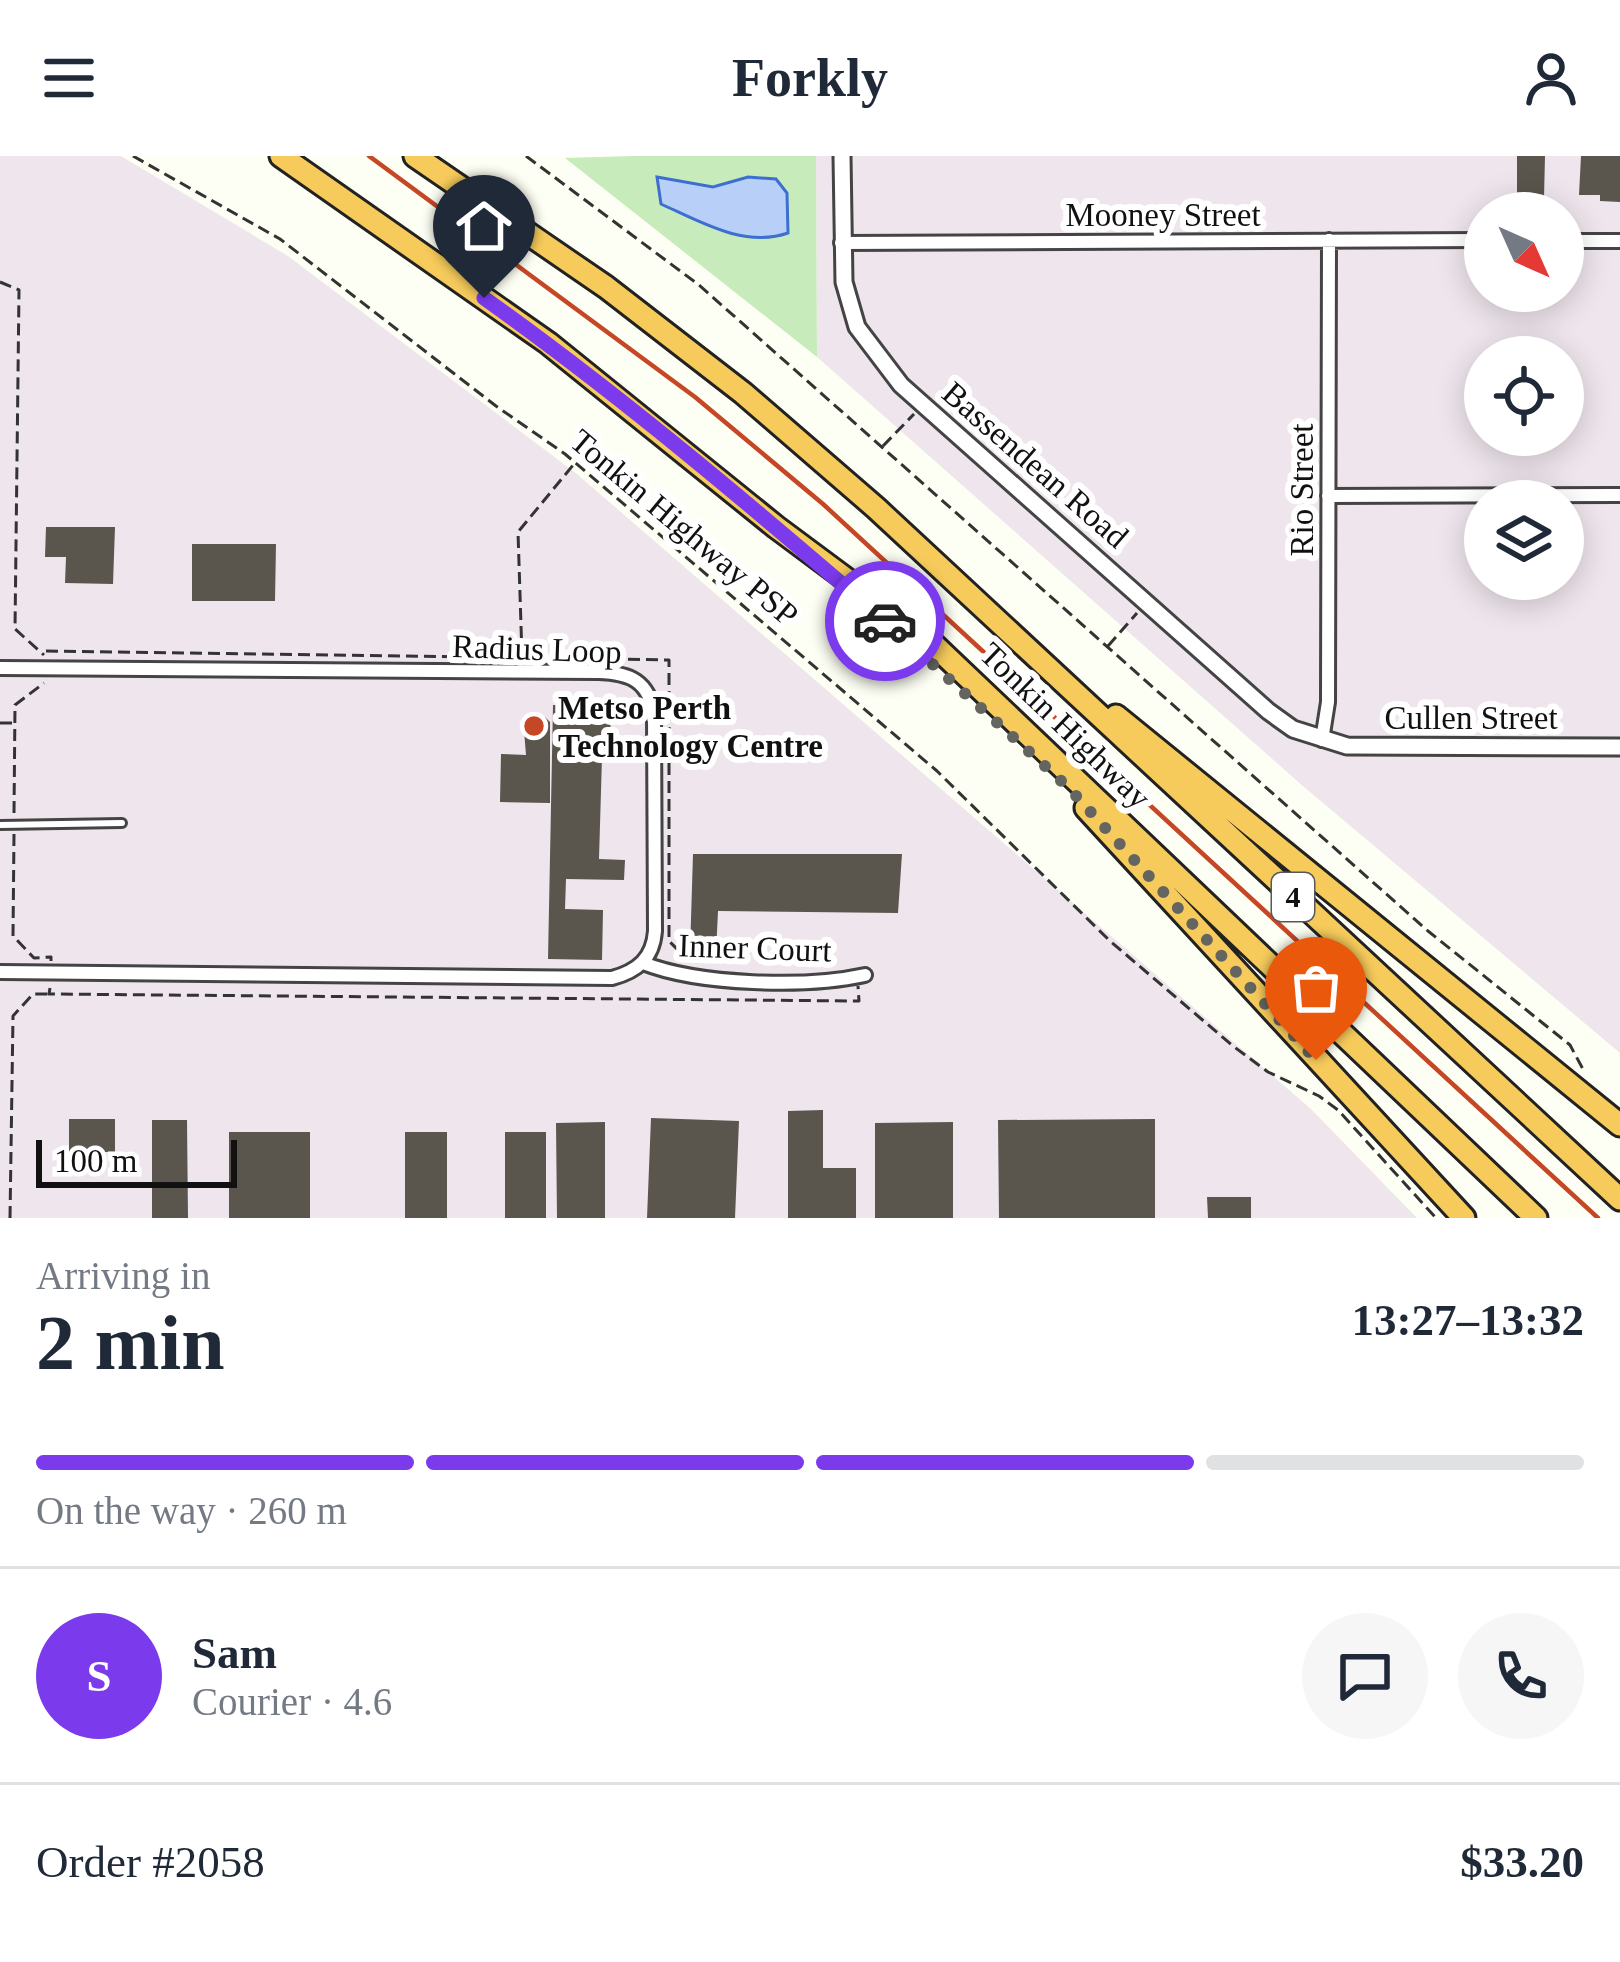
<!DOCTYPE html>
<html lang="en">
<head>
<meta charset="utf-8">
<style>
	body { margin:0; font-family:Georgia,serif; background:#f6f6f7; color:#1f2937; height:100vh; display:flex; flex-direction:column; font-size:45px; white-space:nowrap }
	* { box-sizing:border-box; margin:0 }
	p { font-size:39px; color:#747a83 }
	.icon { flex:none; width:66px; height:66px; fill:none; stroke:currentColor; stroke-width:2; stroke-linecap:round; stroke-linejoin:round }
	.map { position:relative; height:1062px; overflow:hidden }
	.side { display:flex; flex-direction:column; background:#fff; flex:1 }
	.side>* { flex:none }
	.needle { width:78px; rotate:135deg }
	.controls { position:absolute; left:1464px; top:36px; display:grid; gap:24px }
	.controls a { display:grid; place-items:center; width:120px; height:120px; border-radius:50%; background:#fff; box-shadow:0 6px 30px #0003; font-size:60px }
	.scale { position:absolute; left:36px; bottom:30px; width:201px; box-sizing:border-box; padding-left:12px; border:6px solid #111; border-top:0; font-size:33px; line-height:42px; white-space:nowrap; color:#111; -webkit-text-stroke:9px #fff; paint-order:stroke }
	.pin { position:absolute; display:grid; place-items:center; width:102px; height:102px; color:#fff; margin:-123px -51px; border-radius:50% 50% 50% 0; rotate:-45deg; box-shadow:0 0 12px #0007 }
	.pin .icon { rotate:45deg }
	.courier { position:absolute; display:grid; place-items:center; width:120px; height:120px; margin:-60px; border:9px solid #7c3aed; border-radius:50%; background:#fff; color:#222; box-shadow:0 3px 15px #0007 }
	.headline em { font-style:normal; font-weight:600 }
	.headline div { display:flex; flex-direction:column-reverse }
	.headline { display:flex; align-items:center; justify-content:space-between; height:204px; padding:0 36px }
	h1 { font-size:78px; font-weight:600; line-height:90px }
	.bar { display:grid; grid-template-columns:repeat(4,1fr); gap:18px 12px; align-content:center; height:144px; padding:0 36px }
	.bar i { height:15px; border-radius:9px; background:#e0e1e3 }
	.bar .active { background:#7c3aed }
	.bar p { grid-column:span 4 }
	.line { display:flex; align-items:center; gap:30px; padding:0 36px; border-top:3px solid #e0e1e3 }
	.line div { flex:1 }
	.round { display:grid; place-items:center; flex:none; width:126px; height:126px; border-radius:63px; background:#f6f6f7 }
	header { display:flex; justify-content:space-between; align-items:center; height:156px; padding:0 36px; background:#fff; font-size:54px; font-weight:600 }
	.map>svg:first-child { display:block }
	.industrial { fill:#efe6ed; fill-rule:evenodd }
	.green { fill:#c8ebbc }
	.water { fill:#b8cff8; stroke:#3d6fd0; stroke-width:3 }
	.building { fill:#5a554d }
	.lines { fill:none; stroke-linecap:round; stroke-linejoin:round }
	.service-casing { stroke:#444; stroke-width:12 }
	.minor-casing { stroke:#444; stroke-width:18 }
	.tertiary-casing { stroke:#444; stroke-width:21 }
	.motorway-casing { stroke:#222; stroke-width:27 }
	.path { stroke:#333; stroke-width:3; stroke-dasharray:12 6; stroke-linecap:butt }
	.service { stroke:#fff; stroke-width:6 }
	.minor { stroke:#fff; stroke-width:12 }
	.tertiary { stroke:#fff; stroke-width:15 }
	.motorway { stroke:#f6cb5b; stroke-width:21 }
	.rail { stroke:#c54725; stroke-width:4.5 }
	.done { stroke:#646460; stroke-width:12; stroke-dasharray:0 21.6 }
	.route { stroke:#7c3aed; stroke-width:15 }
	.poi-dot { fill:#c54725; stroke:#fff; stroke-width:4.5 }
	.labels { text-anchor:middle; stroke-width:12; stroke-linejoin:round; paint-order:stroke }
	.shield { fill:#fff; stroke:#585858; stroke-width:3 }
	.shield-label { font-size:30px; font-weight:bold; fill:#111 }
	.street-label { font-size:33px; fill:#111; stroke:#fff }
	.poi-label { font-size:33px; font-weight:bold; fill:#111; stroke:#fff; text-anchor:start }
</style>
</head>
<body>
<header><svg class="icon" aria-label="menu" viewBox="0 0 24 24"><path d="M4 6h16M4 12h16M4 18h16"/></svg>Forkly<svg class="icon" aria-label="person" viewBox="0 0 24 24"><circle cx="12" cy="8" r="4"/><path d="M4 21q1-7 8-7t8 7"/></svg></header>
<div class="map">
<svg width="1620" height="1062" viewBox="0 0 1620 1062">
	<rect width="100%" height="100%" fill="#fefff4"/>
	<path class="industrial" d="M 0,0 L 121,0 L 288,100 L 577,318 L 1311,953 L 1417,1062 L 0,1062 Z
		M 816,0 L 1620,0 L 1620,897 L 1304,631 L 817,201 ZM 1485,57 L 1563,57 L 1563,135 L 1485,135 ZM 1485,201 L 1563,201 L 1563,279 L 1485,279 ZM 1485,345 L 1563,345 L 1563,423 L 1485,423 Z"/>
	<path class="green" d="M 633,0 L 816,0 L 817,201 L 565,2 Z"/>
	<path class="water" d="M 657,21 L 713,31 L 748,21 L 776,23 L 787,37 L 788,77 C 744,92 701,66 661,48 Z"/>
	<path class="building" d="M 1517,0 L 1545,0 L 1544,42 L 1517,41 Z
		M 1581,0 L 1620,0 L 1620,46 L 1600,45 L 1600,39 L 1579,39 Z
		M 46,371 L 115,371 L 113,428 L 65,427 L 66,401 L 45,401 Z
		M 192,388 L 276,388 L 275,445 L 192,445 Z
		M 553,549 L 609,551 L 613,604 L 602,601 L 599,703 L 625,704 L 624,724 L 566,723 L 565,753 L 603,754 L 602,804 L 548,803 Z
		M 545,561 L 550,566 L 550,647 L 500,646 L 501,598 L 526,599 L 523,562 Z
		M 693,698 L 902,698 L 898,757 L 718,755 L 716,797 L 690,796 Z
		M 823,954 L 823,1012 L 856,1012 L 856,1062 L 788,1062 L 788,955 Z
		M 651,962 L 739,965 L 735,1062 L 647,1062 Z
		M 69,963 L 115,963 L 115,996 L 69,996 Z
		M 1155,963 L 1155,1062 L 999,1062 L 998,964 Z
		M 152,964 L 187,964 L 188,1062 L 152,1062 Z
		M 605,966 L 605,1062 L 557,1062 L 556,967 Z
		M 953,966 L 953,1062 L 875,1062 L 875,967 Z
		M 229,976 L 310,976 L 310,1062 L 229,1062 Z
		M 405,976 L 447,976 L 447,1062 L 405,1062 Z
		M 505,976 L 546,976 L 546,1062 L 505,1062 Z
		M 1207,1041 L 1251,1041 L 1251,1062 L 1208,1062 Z"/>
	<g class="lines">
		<g class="service-casing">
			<path id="service" d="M 0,669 L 122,667"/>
		</g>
		<g class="minor-casing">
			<path id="minor" d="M 1563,85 L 1620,85
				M 841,87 L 1485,84
				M 1328,340 L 1620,339
				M 0,512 L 599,516 C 630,517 649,525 654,559 L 655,775 C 653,802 638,815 612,822 L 0,816
				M 1322,584 L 1328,546 L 1329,84
				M 643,807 C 699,829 806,832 865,819"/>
		</g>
		<g class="tertiary-casing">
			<path id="tertiary" d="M 842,0 L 844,126 L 857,171 L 901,229 L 1268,555 L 1293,573 L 1347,590 L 1620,591"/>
		</g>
		<g class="motorway-casing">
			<path id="motorway" d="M 281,0 L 548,187 L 776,371 L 932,487 L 1536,1062
				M 415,0 L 606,131 L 743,237 L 876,352 L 1620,1043
				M 1116,560 L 1620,969
				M 1086,652 L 1464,1062"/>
		</g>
		<path class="path" d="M 133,0 L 280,83 L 496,250 L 565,298 L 937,615 L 1110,785 L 1233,890 L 1268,916 L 1319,940 L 1338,954 L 1436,1062
			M 526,0 L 699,129 L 1428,775 L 1570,889 L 1584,915
			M 0,126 L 19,134 L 15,473 L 44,499
			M 883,290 L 914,258
			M 1108,490 L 1137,457
			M 46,495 L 480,501
			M 522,500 L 518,376 L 574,308
			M 610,503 L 669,504 L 669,785 L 681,797 L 680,801
			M 0,567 L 15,567
			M 14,657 L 15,549 L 44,527
			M 14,678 L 13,780 L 34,802 L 51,801 L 51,805
			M 50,832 L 49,838 L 859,845 L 858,830
			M 10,1062 L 13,860 L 33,838 L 48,838"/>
		<use href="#service" class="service"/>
		<use href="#minor" class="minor"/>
		<use href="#tertiary" class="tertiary"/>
		<use href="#motorway" class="motorway"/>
		<path class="rail" d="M 369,0 L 695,241 L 823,348 L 1598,1062"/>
	</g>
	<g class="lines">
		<path class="done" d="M 885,465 L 1068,631 L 1316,904"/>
		<path class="route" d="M 484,142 C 623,241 755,353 885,465"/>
	</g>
	<circle class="poi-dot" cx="534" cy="570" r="12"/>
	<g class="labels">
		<rect class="shield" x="1272" y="717" width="42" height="48" rx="9"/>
		<g class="shield-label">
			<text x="1293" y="751">4</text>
		</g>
		<g class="street-label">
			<text x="1163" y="70">Mooney Street</text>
			<text transform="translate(1036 308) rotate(41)" y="12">Bassendean Road</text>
			<text transform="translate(1301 334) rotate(-90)" y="12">Rio Street</text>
			<text transform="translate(685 371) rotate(40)" y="12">Tonkin Highway PSP</text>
			<text transform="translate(537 492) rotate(2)" y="12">Radius Loop</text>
			<text x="1471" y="573">Cullen Street</text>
			<text transform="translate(1066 569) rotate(44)" y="12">Tonkin Highway</text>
			<text transform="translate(755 791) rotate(2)" y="12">Inner Court</text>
		</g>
		<g class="poi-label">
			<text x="558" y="563">Metso Perth<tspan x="558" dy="38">Technology Centre</tspan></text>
		</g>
	</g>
</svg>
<div class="controls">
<a><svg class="needle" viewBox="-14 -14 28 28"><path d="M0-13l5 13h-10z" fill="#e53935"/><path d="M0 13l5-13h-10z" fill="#747a83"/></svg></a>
<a><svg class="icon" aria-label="locate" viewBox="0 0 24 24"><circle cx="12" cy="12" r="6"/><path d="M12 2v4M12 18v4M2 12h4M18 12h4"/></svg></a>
<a><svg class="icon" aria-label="layers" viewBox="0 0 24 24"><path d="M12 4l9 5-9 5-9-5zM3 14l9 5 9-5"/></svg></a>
</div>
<div class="scale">100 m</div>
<div class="pin" style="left:1316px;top:904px;background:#ea580c"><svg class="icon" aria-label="bag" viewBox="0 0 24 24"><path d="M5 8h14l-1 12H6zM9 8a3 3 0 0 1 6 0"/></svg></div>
<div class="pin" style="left:484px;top:142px;background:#1f2937"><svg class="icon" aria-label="home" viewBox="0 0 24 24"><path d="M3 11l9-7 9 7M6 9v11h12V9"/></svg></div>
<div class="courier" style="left:885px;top:465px"><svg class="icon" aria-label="car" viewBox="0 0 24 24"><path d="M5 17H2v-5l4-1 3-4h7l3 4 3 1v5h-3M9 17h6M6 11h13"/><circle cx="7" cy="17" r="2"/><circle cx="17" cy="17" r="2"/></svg></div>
</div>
<section class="side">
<div class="headline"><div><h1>2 min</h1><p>Arriving in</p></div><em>13:27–13:32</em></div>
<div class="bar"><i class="active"></i><i class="active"></i><i class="active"></i><i></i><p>On the way · 260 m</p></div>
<div class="line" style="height:216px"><b class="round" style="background:#7c3aed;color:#fff">S</b><div><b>Sam</b><p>Courier · 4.6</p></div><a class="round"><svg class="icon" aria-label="chat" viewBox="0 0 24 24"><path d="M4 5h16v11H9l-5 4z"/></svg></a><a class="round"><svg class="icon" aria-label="phone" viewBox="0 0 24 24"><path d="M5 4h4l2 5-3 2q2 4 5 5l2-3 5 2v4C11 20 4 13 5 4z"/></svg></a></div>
<div class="line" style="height:156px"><div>Order #2058</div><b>$33.20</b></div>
</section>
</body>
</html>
